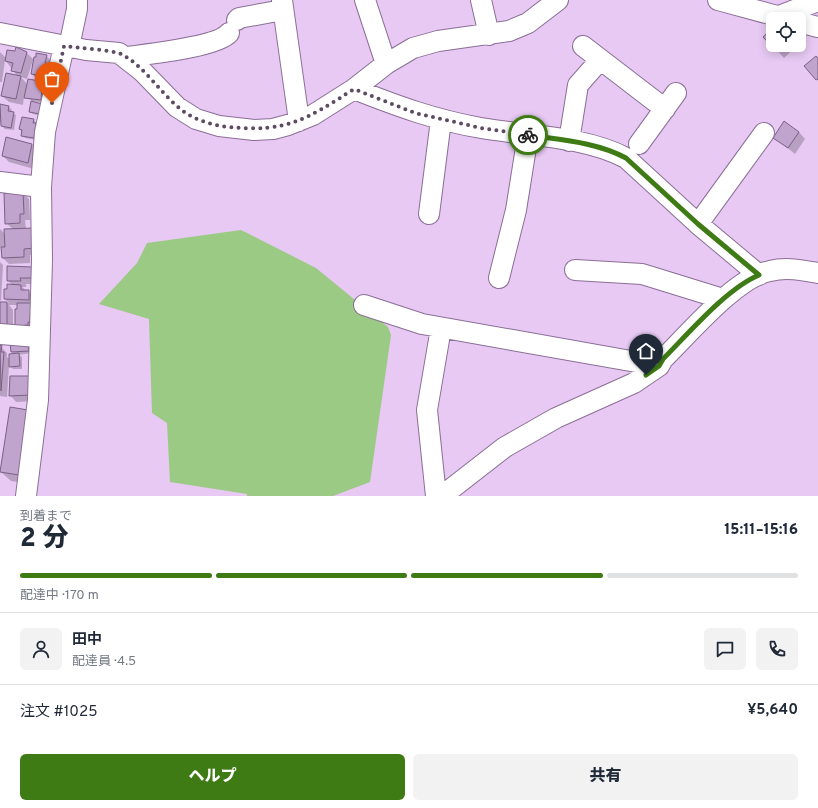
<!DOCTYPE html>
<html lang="ja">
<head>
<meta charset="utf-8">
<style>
	body { margin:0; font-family:Overpass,"Noto Sans JP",sans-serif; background:#f2f2f3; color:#1f2937; height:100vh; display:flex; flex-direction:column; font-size:15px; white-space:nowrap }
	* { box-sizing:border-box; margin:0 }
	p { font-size:13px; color:#747a83 }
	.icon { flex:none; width:22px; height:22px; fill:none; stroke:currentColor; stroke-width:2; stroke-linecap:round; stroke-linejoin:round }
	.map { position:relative; height:496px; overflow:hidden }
	.sheet { display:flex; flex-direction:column; background:#fff; flex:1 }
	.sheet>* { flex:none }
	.tools { position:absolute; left:766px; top:12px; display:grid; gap:8px }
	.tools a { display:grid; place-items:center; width:40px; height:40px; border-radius:6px; background:#fff; box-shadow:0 2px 10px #0003; font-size:20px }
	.pin { position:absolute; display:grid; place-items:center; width:34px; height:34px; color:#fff; margin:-41px -17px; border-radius:50% 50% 50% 0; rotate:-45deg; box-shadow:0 0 4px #0007 }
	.pin .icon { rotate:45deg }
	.courier { position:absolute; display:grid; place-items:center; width:40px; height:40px; margin:-20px; border:3px solid #3f7b15; border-radius:50%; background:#fff; color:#222; box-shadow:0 1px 5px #0007 }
	.head em { font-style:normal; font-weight:800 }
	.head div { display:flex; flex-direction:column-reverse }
	.head { display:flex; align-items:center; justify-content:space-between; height:68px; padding:0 20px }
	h1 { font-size:26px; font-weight:800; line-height:30px }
	.bar { display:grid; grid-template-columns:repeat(4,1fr); gap:6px 4px; align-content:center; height:48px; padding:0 20px }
	.bar i { height:5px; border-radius:3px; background:#e0e1e3 }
	.bar .on { background:#3f7b15 }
	.bar p { grid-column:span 4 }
	.line { display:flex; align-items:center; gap:10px; padding:0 20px; border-top:1px solid #e0e1e3 }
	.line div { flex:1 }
	.round { display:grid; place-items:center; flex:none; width:42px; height:42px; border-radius:6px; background:#f2f2f3 }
	.button { display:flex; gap:8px; margin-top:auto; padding:8px 20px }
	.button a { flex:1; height:46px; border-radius:6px; background:#3f7b15; color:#fff; font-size:16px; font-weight:800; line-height:46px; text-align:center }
	.button a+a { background:#f2f2f3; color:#1f2937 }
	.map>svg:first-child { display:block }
	.green { fill:#9aca84 }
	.shadow { fill:#0003 }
	.building { fill:#c1a4ce; stroke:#7b6086 }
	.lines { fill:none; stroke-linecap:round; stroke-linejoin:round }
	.minor-casing { stroke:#8b6f96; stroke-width:22 }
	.minor { stroke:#fff; stroke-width:20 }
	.done { stroke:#5c4b63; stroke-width:4; stroke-dasharray:0 7.2 }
	.route { stroke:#3f7b15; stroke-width:5 }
</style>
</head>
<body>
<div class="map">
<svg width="818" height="496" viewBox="0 0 818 496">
	<rect width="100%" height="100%" fill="#e7c9f3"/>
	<path class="green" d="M 241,230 L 316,268 L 388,327 L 391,335 L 370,482 L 333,496 L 247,496 L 247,494 L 170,482 L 167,423 L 152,413 L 149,319 L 99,304 L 137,263 L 147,243 Z"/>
	<path class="shadow" d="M 773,29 L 773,45 L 798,45 L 784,58 L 764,37 Z
		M 0,52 L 6,58 L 27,53 L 34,60 L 46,56 L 53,62 L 53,83 L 38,80 L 32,74 L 33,60 L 27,79 L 21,77 L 28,85 L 39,82 L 42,85 L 44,89 L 43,103 L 33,101 L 33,103 L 43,116 L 33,114 L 30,111 L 32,101 L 24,96 L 23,105 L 9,102 L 2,96 L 18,77 L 5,60 L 2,82 L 0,82 Z
		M 0,105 L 9,107 L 12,110 L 11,112 L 16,115 L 14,130 L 5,129 L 2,126 L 2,122 L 0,122 Z
		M 34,120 L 39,127 L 37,140 L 25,138 L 20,129 Z
		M 799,132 L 805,139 L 795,154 L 775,138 Z
		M 7,139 L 32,145 L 38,151 L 34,169 L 9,162 L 3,156 Z
		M 23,193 L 29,199 L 30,220 L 25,220 L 26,229 L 41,254 L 30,255 L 30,263 L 9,264 L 3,258 L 2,247 L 0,247 L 0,229 L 5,234 L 13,229 L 6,223 Z
		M 0,262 L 3,265 L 1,301 L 0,300 Z
		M 32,268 L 38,284 L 26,284 L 26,287 L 22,287 L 35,297 L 36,328 L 22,334 L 18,305 L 9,305 L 13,310 L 13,332 L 1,331 L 0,303 L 9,303 L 5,299 L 13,285 L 8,281 Z
		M 11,343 L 30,344 L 31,353 L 19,355 L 22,357 L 22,369 L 13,369 L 9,365 L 7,397 L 0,396 L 0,346 L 7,353 L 7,357 L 10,360 L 15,355 L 12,352 Z
		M 11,377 L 37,401 L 16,402 L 10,395 Z
		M 28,411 L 28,484 L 11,481 L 1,472 Z"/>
	<path class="building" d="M 773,28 L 773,45 L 785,45 L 777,52 L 763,37 Z
		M 16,47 L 27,52 L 21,73 L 11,71 L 13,63 L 5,61 L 7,50 L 15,51 Z
		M 36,53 L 47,55 L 45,63 L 49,64 L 47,77 L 31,74 L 34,57 L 36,57 Z
		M 816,56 L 818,58 L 818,79 L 816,80 L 804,66 Z
		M 6,73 L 21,76 L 16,99 L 1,96 Z
		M 28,79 L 40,81 L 39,84 L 42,85 L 41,100 L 24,98 Z
		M 31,101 L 42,104 L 40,114 L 29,112 Z
		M 0,104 L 9,106 L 8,111 L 14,112 L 11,128 L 1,126 Z
		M 22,117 L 34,119 L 33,123 L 36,123 L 34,138 L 21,136 L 22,130 L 19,129 Z
		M 784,121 L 799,132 L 788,148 L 773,138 Z
		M 6,137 L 32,144 L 28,163 L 2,156 Z
		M 23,192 L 24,214 L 20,214 L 20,223 L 5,224 L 4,193 Z
		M 34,228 L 35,248 L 24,249 L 24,257 L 2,258 L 1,247 L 5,247 L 4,229 Z
		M 7,266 L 32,267 L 32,278 L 20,278 L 21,281 L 7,281 Z
		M 7,284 L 21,285 L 21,290 L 29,290 L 29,300 L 4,299 L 4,289 L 7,289 Z
		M 0,302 L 7,302 L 7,326 L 0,325 Z
		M 17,303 L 31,303 L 30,322 L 28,322 L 28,325 L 25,325 L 25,328 L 15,328 L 15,309 L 17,309 Z
		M 27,340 L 29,351 L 11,352 L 10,343 Z
		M 0,345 L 2,345 L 1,352 L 4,352 L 1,391 Z
		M 19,353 L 20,366 L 9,367 L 9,354 Z
		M 10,376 L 31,376 L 31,395 L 9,396 Z
		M 10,407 L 28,410 L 19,475 L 0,472 Z"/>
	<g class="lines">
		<g class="minor-casing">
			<path id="minor" d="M 282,0 L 299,121
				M 365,0 L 386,64
				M 481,0 L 489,35
				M 718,0 L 788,19
				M 779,16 L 818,1
				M 237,20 L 239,18 L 283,10
				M 799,22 L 818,27
				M 0,33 L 86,50 L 119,53 L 142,71 L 177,107 L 196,119 L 219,126 L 254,130 L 273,129 L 288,125 L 313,115 L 354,89 L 386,64 L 413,48 L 438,41 L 509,31 L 528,23 L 558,0
				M 583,46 L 665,109
				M 69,47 L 77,9 L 77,0
				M 127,57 C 148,54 217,47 229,33
				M 354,89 C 397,106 435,120 481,128 C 527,136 585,136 626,158 L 698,224 L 759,275
				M 569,141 L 578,85 L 600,60
				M 639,144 L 676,93
				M 0,182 L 41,187
				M 429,214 L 441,120
				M 698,224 L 764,133
				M 575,270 L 642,274 L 723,299
				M 499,278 L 516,210 L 528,135
				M 364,305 L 422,324 L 659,366
				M 0,334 L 38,337
				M 26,496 L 38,400 L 42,260 L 41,187 L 45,132 L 64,46
				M 436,496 L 427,410 L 441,328
				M 442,496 L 505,447 L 556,418 L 634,383 L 659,366 L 663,359 C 688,335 736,277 770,271 C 786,267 802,270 818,273"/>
		</g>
		<use href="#minor" class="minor"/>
	</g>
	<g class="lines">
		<path class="done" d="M 52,103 L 64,46 C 76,48 113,50 121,54 C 142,64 159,91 177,106 C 191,119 210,125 229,127 C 287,133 307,119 354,89 L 415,113 L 481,128 L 528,135"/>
		<path class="route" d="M 528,135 C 561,140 596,142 626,158 L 698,224 L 759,275 C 726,289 689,333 663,359 L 659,366 L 646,375"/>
	</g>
</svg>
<div class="tools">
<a><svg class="icon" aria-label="locate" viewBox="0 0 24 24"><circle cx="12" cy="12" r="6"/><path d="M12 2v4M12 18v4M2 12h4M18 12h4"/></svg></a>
</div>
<div class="pin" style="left:52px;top:103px;background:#ea580c"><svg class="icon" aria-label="bag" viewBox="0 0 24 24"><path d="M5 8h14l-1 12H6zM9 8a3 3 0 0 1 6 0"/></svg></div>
<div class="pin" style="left:646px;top:375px;background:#1f2937"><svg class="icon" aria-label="home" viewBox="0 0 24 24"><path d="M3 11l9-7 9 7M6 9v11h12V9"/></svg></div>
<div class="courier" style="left:528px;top:135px"><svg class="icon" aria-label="bike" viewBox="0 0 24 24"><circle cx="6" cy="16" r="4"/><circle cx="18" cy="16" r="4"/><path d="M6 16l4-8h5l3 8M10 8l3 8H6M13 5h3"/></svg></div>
</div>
<section class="sheet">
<div class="head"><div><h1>2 分</h1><p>到着まで</p></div><em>15:11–15:16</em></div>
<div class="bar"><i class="on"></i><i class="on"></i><i class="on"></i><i></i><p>配達中 · 170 m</p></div>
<div class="line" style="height:72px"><a class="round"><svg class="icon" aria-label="person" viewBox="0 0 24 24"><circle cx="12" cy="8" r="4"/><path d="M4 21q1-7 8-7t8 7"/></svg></a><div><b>田中</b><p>配達員 · 4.5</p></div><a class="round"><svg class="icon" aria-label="chat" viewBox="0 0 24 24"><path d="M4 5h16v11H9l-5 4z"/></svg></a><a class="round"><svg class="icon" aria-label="phone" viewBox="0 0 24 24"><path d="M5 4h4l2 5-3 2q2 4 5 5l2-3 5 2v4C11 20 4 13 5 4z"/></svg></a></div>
<div class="line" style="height:52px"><div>注文 #1025</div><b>¥5,640</b></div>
<div class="button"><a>ヘルプ</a><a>共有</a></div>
</section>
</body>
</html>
